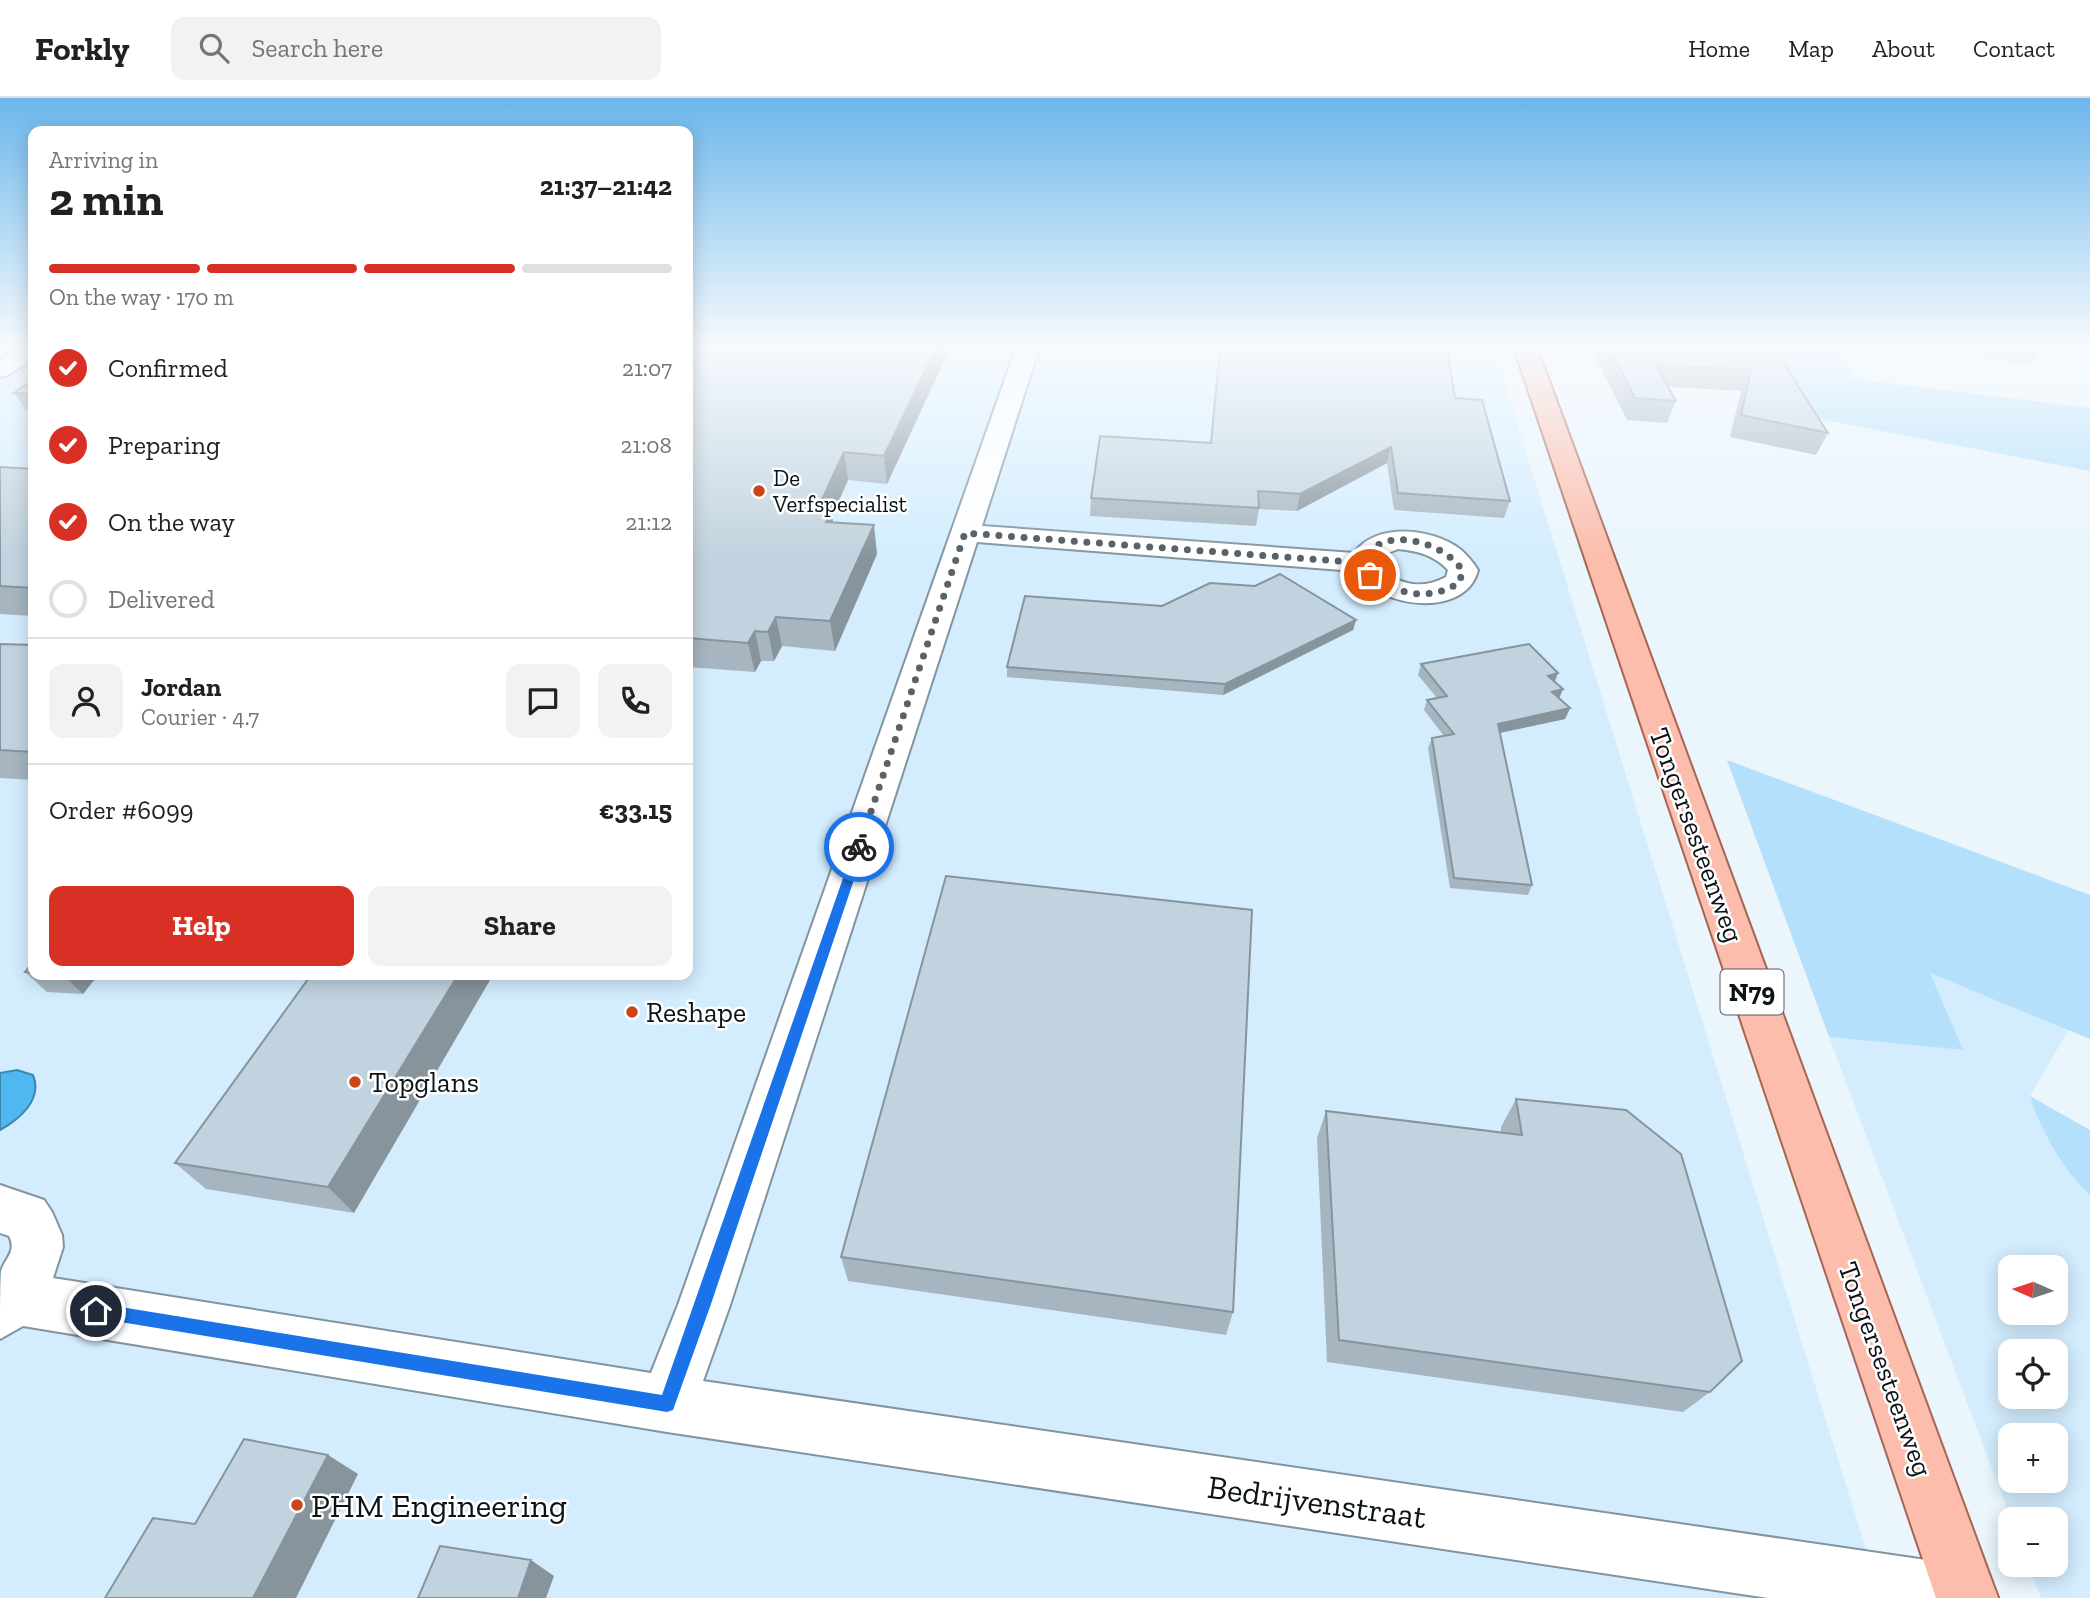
<!DOCTYPE html>
<html lang="en">
<head>
<meta charset="utf-8">
<style>
	body { margin:0; font-family:"Zilla Slab",serif; background:#f2f2f2; color:#202124; height:100vh; display:flex; flex-direction:column; font-size:26px; white-space:nowrap }
	* { box-sizing:border-box; margin:0 }
	p { font-size:23px; color:#757577 }
	.icon { flex:none; width:38px; height:38px; fill:none; stroke:currentColor; stroke-width:2; stroke-linecap:round; stroke-linejoin:round }
	.map { position:relative; flex:1; overflow:hidden }
	.details { position:absolute; left:28px; top:28px; width:665px; height:854px; display:flex; flex-direction:column; background:#fff; border-radius:14px; box-shadow:0 4px 18px #0003 }
	.details>* { flex:none }
	.needle { width:46px; rotate:273deg }
	.controls { position:absolute; left:1998px; top:1157px; display:grid; gap:14px }
	.controls a { display:grid; place-items:center; width:70px; height:70px; border-radius:14px; background:#fff; box-shadow:0 4px 18px #0003; font-size:35px }
	.pin { position:absolute; display:grid; place-items:center; width:60px; height:60px; color:#fff; margin:-30px; border:4px solid #fff; border-radius:50%; box-shadow:0 2px 7px #0007 }
	.courier { position:absolute; display:grid; place-items:center; width:70px; height:70px; margin:-35px; border:5px solid #1a73e8; border-radius:50%; background:#fff; color:#222; box-shadow:0 2px 9px #0007 }
	.head em { font-style:normal; font-weight:800 }
	.head div { display:flex; flex-direction:column-reverse }
	.head { display:flex; align-items:center; justify-content:space-between; height:119px; padding:0 21px }
	h1 { font-size:46px; font-weight:800; line-height:52px }
	.bar { display:grid; grid-template-columns:repeat(4,1fr); gap:10px 7px; align-content:center; height:84px; padding:0 21px }
	.bar i { height:9px; border-radius:5px; background:#e0e0e0 }
	.bar .on { background:#d93025 }
	.bar p { grid-column:span 4 }
	.line { display:flex; align-items:center; gap:18px; padding:0 21px; border-top:2px solid #e0e0e0 }
	.line div { flex:1 }
	.round { display:grid; place-items:center; flex:none; width:74px; height:74px; border-radius:14px; background:#f2f2f2 }
	ol { padding:0 21px; list-style:none }
	li { display:flex; align-items:center; gap:21px; height:77px }
	li p { margin-inline-start:auto }
	li .icon { padding:7px; border-radius:50%; background:#d93025; color:#fff; stroke-width:4 }
	li:last-child { color:#757577 }
	li i { width:38px; height:38px; border:4px solid #e0e0e0; border-radius:50% }
	.cta { display:flex; gap:14px; margin-top:auto; padding:14px 21px }
	.cta a { flex:1; height:80px; border-radius:14px; background:#d93025; color:#fff; font-size:28px; font-weight:800; line-height:80px; text-align:center }
	.cta a+a { background:#f2f2f2; color:#202124 }
	header { display:flex; align-items:center; gap:42px; box-sizing:border-box; height:98px; padding:0 35px; background:#fff; border-bottom:2px solid #e0e0e0 }
	header strong { font-size:33px }
	nav { display:flex; gap:38px; margin-inline-start:auto; font-size:24px }
	.search { width:490px; height:63px; background:#f2f2f2; display:flex; align-items:center; gap:18px; box-sizing:border-box; padding:0 24px; border-radius:14px; color:#757577; font-size:26px }
	.map>svg:first-child { display:block }
	.built { fill:#d3edfe; fill-rule:evenodd }
	.green { fill:#b5e0fb }
	.water { fill:#50b8f1; stroke:#3c86b0; stroke-width:2 }
	.lines { fill:none; stroke-linecap:round; stroke-linejoin:round }
	.minor-casing { stroke:#82949f; stroke-width:4 }
	.major-casing { stroke:#a76553; stroke-width:4 }
	.minor { fill:#fff; fill-rule:evenodd }
	.major { fill:#fcbdac; fill-rule:evenodd }
	.wall { fill:#a6b5c0 }
	.shaded-wall { fill:#87949c }
	.building { fill:#c1d3df; stroke:#87949c; stroke-width:2 }
	.route { fill:#1a73e8 }
	.done { stroke:#5a6267; stroke-width:7; stroke-dasharray:0 12.6 }
	.poi-dot { fill:#cd441a; stroke:#fff; stroke-width:2.5 }
	.labels { text-anchor:middle; stroke-width:5; stroke-linejoin:round; paint-order:stroke }
	.far-poi-label { font-size:23px; fill:#0c1317; stroke:#fff; text-anchor:start }
	.shield { fill:#fff; stroke:#555a5d; stroke-width:2 }
	.shield-label { font-size:26px; font-weight:bold; fill:#0c1317 }
	.street-label { font-size:28px; fill:#0c1317; stroke:#fff }
	.poi-label { font-size:28px; fill:#0c1317; stroke:#fff; text-anchor:start }
	.near-street-label { font-size:33px; fill:#0c1317; stroke:#fff }
	.near-poi-label { font-size:33px; fill:#0c1317; stroke:#fff; text-anchor:start }
</style>
</head>
<body>
<header>
<strong>Forkly</strong>
<div class="search"><svg class="icon" aria-label="search" viewBox="0 0 24 24"><circle cx="10" cy="10" r="6"/><path d="M15 15l6 6"/></svg>Search here</div>
<nav><a>Home</a><a>Map</a><a>About</a><a>Contact</a></nav>
</header>
<div class="map">
<svg width="2090" height="1500" viewBox="0 0 2090 1500">
	<rect width="100%" height="100%" fill="#eaf5fc"/>
	<path class="built" d="M 688,251 L 1494,251 L 1881,1500 L 0,1500 L 0,281 L 33,260 L 33,877 L 688,877 Z
		M 1929,874 L 2069,931 L 2030,998 L 2060,1059 L 2090,1097 L 2090,1500 L 2041,1500 L 2028,1467 L 2056,1466 L 2056,1421 L 2011,1421 L 1829,939 L 1962,952 ZM 2011,1169 L 2056,1169 L 2056,1214 L 2011,1214 ZM 2011,1253 L 2056,1253 L 2056,1298 L 2011,1298 ZM 2011,1337 L 2056,1337 L 2056,1382 L 2011,1382 Z"/>
	<path class="green" d="M 1770,251 L 1839,251 L 1854,281 L 2090,310 L 2090,373 L 1762,310 Z
		M 1727,662 L 2090,797 L 2090,941 L 1930,875 L 1963,952 L 1829,939 Z
		M 2030,998 L 2090,1032 L 2090,1097 C 2065,1075 2039,1030 2030,998 Z"/>
	<path class="water" d="M 17,972 L 33,977 C 43,1001 20,1021 0,1032 L 0,975 Z"/>
	<g class="lines">
		<g class="minor-casing">
			<path id="minor" d="M 18,250 L 33,250 L 33,261 L 8,277 L 0,279 L 0,262 Z
				M 1016,250 L 1039,250 L 982,428 L 1354,455 C 1376,424 1432,430 1460,451 C 1467,457 1473,464 1478,472 C 1466,521 1379,511 1355,473 L 977,444 L 730,1207 L 703,1283 L 1967,1468 L 1989,1477 L 1998,1500 L 1768,1500 L 667,1334 L 23,1228 L 0,1241 C 0,1226 0,1184 1,1173 C 5,1160 17,1153 9,1138 L 0,1135 L 0,1087 L 44,1102 L 52,1114 L 62,1137 L 63,1149 L 53,1180 L 651,1275 L 678,1207 ZM 1398,451 C 1418,453 1434,457 1448,472 L 1446,479 C 1422,492 1395,488 1379,465 L 1383,457 Z"/>
		</g>
		<g class="major-casing">
			<path id="major" d="M 1514,250 L 1537,250 L 1998,1500 L 1936,1500 Z"/>
		</g>
		<use href="#minor" class="minor"/>
		<use href="#major" class="major"/>
	</g>
	<path class="wall" d="M 688,250 L 950,250 L 887,386 L 848,382 L 832,418 L 833,425 L 877,456 L 835,553 L 782,548 L 774,563 L 761,563 L 755,574 L 688,569 Z
		M 1588,250 L 1774,250 L 1828,335 L 1816,357 L 1730,339 L 1741,293 L 1669,289 L 1676,303 L 1667,325 L 1627,322 L 1594,256 L 1590,255 Z
		M 1970,250 L 2040,250 L 2030,266 L 1983,260 L 1980,252 Z
		M 33,282 L 33,312 L 26,312 L 14,295 Z
		M 1455,300 L 1510,403 L 1504,420 L 1394,412 L 1387,365 L 1297,413 L 1259,411 L 1256,428 L 1090,418 L 1091,400 L 1211,345 Z
		M 0,369 L 33,371 L 33,518 L 0,516 Z
		M 1356,522 L 1353,532 L 1223,597 L 1007,579 L 1007,569 Z
		M 0,546 L 33,547 L 33,682 L 0,680 Z
		M 1421,566 L 1555,584 L 1559,601 L 1570,610 L 1565,621 L 1500,635 L 1532,787 L 1528,797 L 1450,790 L 1428,650 L 1432,640 L 1444,638 L 1424,612 L 1427,602 L 1437,600 L 1418,577 Z
		M 33,864 L 33,877 L 98,877 L 83,896 L 47,894 L 25,874 Z
		M 311,877 L 354,1115 L 206,1091 L 175,1065 Z
		M 1516,1001 L 1710,1294 L 1683,1314 L 1327,1264 L 1317,1040 L 1326,1013 L 1501,1034 L 1501,1029 Z
		M 841,1159 L 1233,1214 L 1226,1237 L 848,1183 Z"/>
	<path class="shaded-wall" d="M 936,250 L 950,250 L 887,386 L 884,358 Z
		M 1391,349 L 1387,365 L 1297,413 L 1300,396 Z
		M 844,354 L 848,382 L 832,418 L 836,442 L 817,412 Z
		M 874,427 L 877,456 L 835,553 L 830,523 Z
		M 776,519 L 782,548 L 774,563 L 768,534 Z
		M 1356,522 L 1353,532 L 1223,597 L 1225,586 Z
		M 755,533 L 761,563 L 755,574 L 748,545 Z
		M 1558,575 L 1554,586 L 1548,578 Z
		M 1563,591 L 1559,601 L 1552,594 Z
		M 1570,610 L 1565,621 L 1494,636 L 1498,626 Z
		M 63,877 L 98,877 L 83,896 Z
		M 458,877 L 493,877 L 354,1115 L 328,1089 Z
		M 328,1357 L 358,1376 L 296,1500 L 253,1500 Z
		M 531,1462 L 554,1478 L 546,1500 L 518,1500 Z"/>
	<path class="building" d="M 688,250 L 936,250 L 884,358 L 844,354 L 817,412 L 831,413 L 826,424 L 874,427 L 830,523 L 776,519 L 768,534 L 755,533 L 748,545 L 688,540 Z
		M 1220,250 L 1447,250 L 1455,300 L 1482,302 L 1510,403 L 1398,395 L 1391,349 L 1300,396 L 1258,393 L 1259,410 L 1091,400 L 1100,338 L 1211,345 Z
		M 1610,250 L 1774,250 L 1828,335 L 1741,317 L 1751,272 L 1656,267 L 1676,303 L 1635,300 Z
		M 33,282 L 33,295 L 14,295 Z
		M 0,369 L 33,371 L 33,490 L 0,488 Z
		M 1280,476 L 1356,522 L 1225,586 L 1007,569 L 1025,498 L 1162,508 L 1210,485 L 1255,488 Z
		M 0,546 L 33,547 L 33,654 L 0,652 Z
		M 1529,546 L 1558,575 L 1548,578 L 1563,591 L 1552,594 L 1570,610 L 1498,626 L 1532,787 L 1454,780 L 1432,640 L 1454,636 L 1427,602 L 1447,598 L 1421,566 Z
		M 946,778 L 1252,812 L 1233,1214 L 841,1159 Z
		M 33,864 L 33,875 L 25,874 Z
		M 311,877 L 458,877 L 328,1089 L 175,1065 Z
		M 1516,1001 L 1626,1012 L 1681,1056 L 1742,1263 L 1710,1294 L 1339,1242 L 1326,1013 L 1522,1037 Z
		M 244,1341 L 328,1357 L 253,1500 L 105,1500 L 153,1420 L 195,1426 Z
		M 440,1448 L 531,1462 L 518,1500 L 418,1500 Z"/>
	<linearGradient id="sky" x2="0" y2="1"><stop stop-color="#6bb6ec"/><stop offset="0.54" stop-color="#f6fafe"/><stop offset="1" stop-color="#f6fafe" stop-opacity="0"/></linearGradient>
	<rect width="2090" height="460" fill="url(#sky)"/>
	<path class="route" d="M 859,745 L 865,749 L 711,1206 L 673,1312 L 667,1314 L 90,1219 L 88,1213 L 90,1208 L 96,1205 L 662,1297 L 854,749 Z"/>
	<g class="lines">
		<path class="done" d="M 859,749 L 965,435 L 1364,465 C 1377,424 1445,444 1462,472 L 1460,484 C 1431,504 1398,497 1370,477"/>
	</g>
	<g class="poi-dot">
		<circle cx="759" cy="393" r="7"/>
		<circle cx="632" cy="914" r="7"/>
		<circle cx="355" cy="984" r="7"/>
		<circle cx="297" cy="1407" r="7"/>
	</g>
	<g class="labels">
		<g class="far-poi-label">
			<text x="773" y="388">De<tspan x="773" dy="26">Verfspecialist</tspan></text>
		</g>
		<rect class="shield" x="1720.5" y="871.5" width="63" height="45" rx="5"/>
		<g class="shield-label">
			<text x="1752" y="903">N79</text>
		</g>
		<g class="street-label">
			<text transform="translate(1697 737) rotate(70)" y="10">Tongersesteenweg</text>
			<text transform="translate(1886 1271) rotate(70)" y="10">Tongersesteenweg</text>
		</g>
		<g class="poi-label">
			<text x="646" y="924">Reshape</text>
			<text x="369" y="994">Topglans</text>
		</g>
		<g class="near-street-label">
			<text transform="translate(1317 1403) rotate(8)" y="12">Bedrijvenstraat</text>
		</g>
		<g class="near-poi-label">
			<text x="311" y="1419">PHM Engineering</text>
		</g>
	</g>
</svg>
<div class="controls">
<a><svg class="needle" viewBox="-14 -14 28 28"><path d="M0-13l5 13h-10z" fill="#e53935"/><path d="M0 13l5-13h-10z" fill="#757577"/></svg></a>
<a><svg class="icon" aria-label="locate" viewBox="0 0 24 24"><circle cx="12" cy="12" r="6"/><path d="M12 2v4M12 18v4M2 12h4M18 12h4"/></svg></a>
<a>+</a>
<a>−</a>
</div>
<div class="pin" style="left:1370px;top:477px;background:#ea580c"><svg class="icon" aria-label="bag" viewBox="0 0 24 24"><path d="M5 8h14l-1 12H6zM9 8a3 3 0 0 1 6 0"/></svg></div>
<div class="pin" style="left:96px;top:1213px;background:#1f2937"><svg class="icon" aria-label="home" viewBox="0 0 24 24"><path d="M3 11l9-7 9 7M6 9v11h12V9"/></svg></div>
<div class="courier" style="left:859px;top:749px"><svg class="icon" aria-label="bike" viewBox="0 0 24 24"><circle cx="6" cy="16" r="4"/><circle cx="18" cy="16" r="4"/><path d="M6 16l4-8h5l3 8M10 8l3 8H6M13 5h3"/></svg></div>
<section class="details">
<div class="head"><div><h1>2 min</h1><p>Arriving in</p></div><em>21:37–21:42</em></div>
<div class="bar"><i class="on"></i><i class="on"></i><i class="on"></i><i></i><p>On the way · 170 m</p></div>
<ol>
<li><svg class="icon" aria-label="check" viewBox="0 0 24 24"><path d="M5 12l5 5 9-10"/></svg>Confirmed<p>21:07</p></li>
<li><svg class="icon" aria-label="check" viewBox="0 0 24 24"><path d="M5 12l5 5 9-10"/></svg>Preparing<p>21:08</p></li>
<li><svg class="icon" aria-label="check" viewBox="0 0 24 24"><path d="M5 12l5 5 9-10"/></svg>On the way<p>21:12</p></li>
<li><i></i>Delivered</li>
</ol>
<div class="line" style="height:126px"><a class="round"><svg class="icon" aria-label="person" viewBox="0 0 24 24"><circle cx="12" cy="8" r="4"/><path d="M4 21q1-7 8-7t8 7"/></svg></a><div><b>Jordan</b><p>Courier · 4.7</p></div><a class="round"><svg class="icon" aria-label="chat" viewBox="0 0 24 24"><path d="M4 5h16v11H9l-5 4z"/></svg></a><a class="round"><svg class="icon" aria-label="phone" viewBox="0 0 24 24"><path d="M5 4h4l2 5-3 2q2 4 5 5l2-3 5 2v4C11 20 4 13 5 4z"/></svg></a></div>
<div class="line" style="height:91px"><div>Order #6099</div><b>€33.15</b></div>
<div class="cta"><a>Help</a><a>Share</a></div>
</section>
</div>
</body>
</html>
